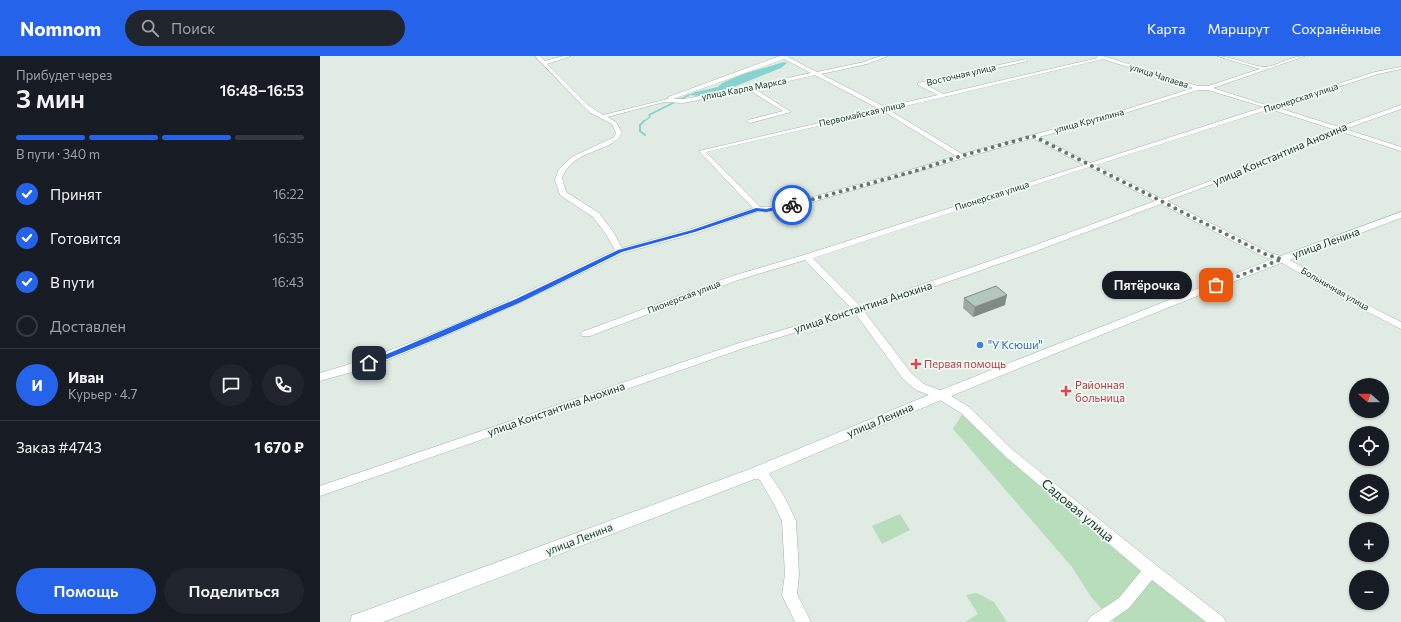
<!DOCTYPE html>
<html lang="ru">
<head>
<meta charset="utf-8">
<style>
	body { margin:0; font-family:Commissioner,sans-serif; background:#20242c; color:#f1f3f6; height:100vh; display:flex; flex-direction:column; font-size:15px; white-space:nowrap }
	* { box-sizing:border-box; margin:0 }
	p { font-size:13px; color:#9ea1a6 }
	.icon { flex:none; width:22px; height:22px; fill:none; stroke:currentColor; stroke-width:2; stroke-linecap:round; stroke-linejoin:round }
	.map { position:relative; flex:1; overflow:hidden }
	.side { display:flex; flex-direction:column; background:#171b24; width:320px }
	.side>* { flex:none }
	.needle { width:26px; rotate:290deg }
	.fabs { position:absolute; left:1029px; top:322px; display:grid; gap:8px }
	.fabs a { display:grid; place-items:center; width:40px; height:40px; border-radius:50%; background:#171b24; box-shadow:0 1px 3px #0004; font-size:20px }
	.pin { position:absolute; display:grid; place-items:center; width:34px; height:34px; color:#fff; margin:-17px; border-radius:8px; box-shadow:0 2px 6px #0006 }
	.courier { position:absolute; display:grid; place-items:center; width:40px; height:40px; margin:-20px; border:3px solid #2563eb; border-radius:50%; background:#fff; color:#222; box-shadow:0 1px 5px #0007 }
	.bubble { position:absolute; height:28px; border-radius:14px; background:#171b24; box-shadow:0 1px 3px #0004; font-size:13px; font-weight:600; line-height:28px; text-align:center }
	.summary em { font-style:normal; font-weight:600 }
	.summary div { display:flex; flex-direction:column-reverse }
	.summary { display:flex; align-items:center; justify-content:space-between; height:68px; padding:0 16px }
	h1 { font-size:26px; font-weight:600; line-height:30px }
	.bar { display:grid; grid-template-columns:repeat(4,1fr); gap:6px 4px; align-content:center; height:48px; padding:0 16px }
	.bar i { height:5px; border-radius:3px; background:#363941 }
	.bar .on { background:#2563eb }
	.bar p { grid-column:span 4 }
	.line { display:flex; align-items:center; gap:10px; padding:0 16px; border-top:1px solid #363941 }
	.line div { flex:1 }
	.round { display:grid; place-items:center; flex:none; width:42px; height:42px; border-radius:21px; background:#20242c }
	ol { padding:0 16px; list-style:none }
	li { display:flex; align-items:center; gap:12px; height:44px }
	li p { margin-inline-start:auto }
	li .icon { padding:4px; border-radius:50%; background:#2563eb; color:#fff; stroke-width:4 }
	li:last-child { color:#9ea1a6 }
	li i { width:22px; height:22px; border:2px solid #363941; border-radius:50% }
	.cta { display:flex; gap:8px; margin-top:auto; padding:8px 16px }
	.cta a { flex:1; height:46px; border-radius:24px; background:#2563eb; color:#fff; font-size:16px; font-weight:600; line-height:46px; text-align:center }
	.cta a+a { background:#20242c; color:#f1f3f6 }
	header { display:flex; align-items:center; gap:24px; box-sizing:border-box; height:56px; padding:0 20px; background:#2563eb; color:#fff }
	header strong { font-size:19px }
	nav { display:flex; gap:22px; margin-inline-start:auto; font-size:14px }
	.search { width:280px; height:36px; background:#20242c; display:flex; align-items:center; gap:10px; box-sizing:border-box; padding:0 14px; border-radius:22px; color:#9ea1a6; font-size:15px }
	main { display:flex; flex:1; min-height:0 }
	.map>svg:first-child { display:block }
	.green { fill:#b8ddba }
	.water { fill:#86d3cf }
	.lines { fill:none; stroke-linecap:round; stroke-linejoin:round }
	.stream-far1 { stroke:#86d3cf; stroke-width:1.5 }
	.stream { stroke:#86d3cf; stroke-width:2 }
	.minor-casing { stroke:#a3b3aa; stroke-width:1 }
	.secondary-casing { stroke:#9eb7a9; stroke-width:1 }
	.minor { fill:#fff; fill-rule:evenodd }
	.secondary { fill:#fff; fill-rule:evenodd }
	.wall { fill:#9caaa2 }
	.shaded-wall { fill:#7f8b84 }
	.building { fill:#b5c6bc; stroke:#7f8b84 }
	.route { fill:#2563eb }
	.done { stroke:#63796e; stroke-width:4; stroke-dasharray:0 7.2 }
	.shop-dot { fill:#3f7fe0; stroke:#f0f8f3; stroke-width:1.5 }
	.health-dot { fill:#e0444e; stroke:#f0f8f3; stroke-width:1.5 }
	.labels { text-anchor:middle; stroke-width:3.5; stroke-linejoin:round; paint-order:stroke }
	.far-street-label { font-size:9px; fill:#203c2f; stroke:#f0f8f3 }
	.street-label { font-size:11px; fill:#203c2f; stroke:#f0f8f3 }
	.shop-label { font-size:11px; fill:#366cbe; stroke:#f0f8f3; text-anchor:start }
	.health-label { font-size:11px; fill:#be3a42; stroke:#f0f8f3; text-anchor:start }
	.near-street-label { font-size:13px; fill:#203c2f; stroke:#f0f8f3 }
</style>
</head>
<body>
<header>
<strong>Nomnom</strong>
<div class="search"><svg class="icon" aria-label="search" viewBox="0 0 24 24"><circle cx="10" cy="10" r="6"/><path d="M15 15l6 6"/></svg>Поиск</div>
<nav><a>Карта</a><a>Маршрут</a><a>Сохранённые</a></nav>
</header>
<main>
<section class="side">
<div class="summary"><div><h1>3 мин</h1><p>Прибудет через</p></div><em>16:48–16:53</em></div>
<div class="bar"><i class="on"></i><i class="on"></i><i class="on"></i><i></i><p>В пути · 340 m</p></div>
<ol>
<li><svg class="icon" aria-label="check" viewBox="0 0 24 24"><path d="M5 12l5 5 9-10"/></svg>Принят<p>16:22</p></li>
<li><svg class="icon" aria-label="check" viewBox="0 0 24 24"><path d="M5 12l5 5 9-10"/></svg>Готовится<p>16:35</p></li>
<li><svg class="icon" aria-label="check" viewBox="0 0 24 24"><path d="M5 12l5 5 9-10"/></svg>В пути<p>16:43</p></li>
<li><i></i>Доставлен</li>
</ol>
<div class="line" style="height:72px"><b class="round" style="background:#2563eb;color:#fff">И</b><div><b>Иван</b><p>Курьер · 4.7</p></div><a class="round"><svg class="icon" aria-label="chat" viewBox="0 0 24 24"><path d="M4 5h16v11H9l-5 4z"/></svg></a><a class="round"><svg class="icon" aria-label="phone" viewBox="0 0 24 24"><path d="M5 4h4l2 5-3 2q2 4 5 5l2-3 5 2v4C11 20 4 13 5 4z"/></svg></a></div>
<div class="line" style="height:52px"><div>Заказ #4743</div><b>1 670 ₽</b></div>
<div class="cta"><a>Помощь</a><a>Поделиться</a></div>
</section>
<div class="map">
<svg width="1081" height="566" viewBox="0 0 1081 566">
	<rect width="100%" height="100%" fill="#e0ebe4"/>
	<path class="green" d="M 645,354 L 898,566 L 794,566 L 771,541 L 752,511 L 633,373 Z
		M 580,458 L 590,474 L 562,488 L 552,470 Z
		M 657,537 L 674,546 L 687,566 L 645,566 L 658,558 L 646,539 Z"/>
	<path class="water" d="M 464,6 L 467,7 L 461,12 L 416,30 C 406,39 383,41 369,39 L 375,36 L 398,31 L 402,27 L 423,18 Z"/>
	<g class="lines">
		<path class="stream-far1" d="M 323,66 L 330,61 L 329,59 L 369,39"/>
		<path class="stream" d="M 324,65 L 320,69 L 320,75 L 325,79"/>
		<g class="minor-casing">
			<path id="minor" d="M 215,0 L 220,0 L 225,5 L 244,0 L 251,0 L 227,8 L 268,49 L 283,59 L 348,43 L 348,41 L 460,0 L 469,0 L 468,1 L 497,16 L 544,6 L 561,0 L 568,0 L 547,8 L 501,18 L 565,51 L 618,39 L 598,29 L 598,27 L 706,3 L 708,5 L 605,28 L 623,38 L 778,2 L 776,0 L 783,0 L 878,30 L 888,30 L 940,13 L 897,0 C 911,0 936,12 946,11 C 959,9 971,0 985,0 L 893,32 L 949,50 L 1055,16 L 1081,11 L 1081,13 L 1058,18 L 955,51 L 1019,71 L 1081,49 L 1081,53 L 1025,73 L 1081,91 L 1081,95 L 1019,75 L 951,106 L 847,145 L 950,197 L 965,201 L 1036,243 L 1081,266 L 1081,273 L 1030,247 L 959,205 L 944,201 L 841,148 L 716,195 L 544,255 L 591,317 L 604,328 L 625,336 L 649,351 L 694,395 L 836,509 L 903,561 L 906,566 L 886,566 L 832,524 L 809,552 L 789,566 L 767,566 L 770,561 L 799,542 L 821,515 L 686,401 L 641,357 L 617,342 L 596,334 L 583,323 L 536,258 L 424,292 L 0,440 L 0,430 L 416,288 L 532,253 L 485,204 L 418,224 L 270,280 L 262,280 L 261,278 L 262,276 L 412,220 L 484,199 L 764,109 L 713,82 L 482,149 L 446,156 L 439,155 L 377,177 L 303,197 L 201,246 L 123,281 L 53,310 L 0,325 L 0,317 C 103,288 199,240 295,194 L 286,178 L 273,161 L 240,139 L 235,124 L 239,113 L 252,101 L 294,81 L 296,77 L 292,68 L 271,57 L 264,51 ZM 464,3 L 491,17 L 398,37 L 363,43 L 353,43 ZM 783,3 L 873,32 L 798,56 L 642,98 L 569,54 ZM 495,19 L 559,53 L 379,95 L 433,152 L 371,173 L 302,192 L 294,177 L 279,157 L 246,136 L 242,122 C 253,92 290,98 302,77 L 296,66 L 287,61 L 344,46 L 363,47 L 429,34 L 463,55 L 428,64 L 427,65 L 430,67 L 471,56 L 435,33 ZM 878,34 L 888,34 L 944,51 L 770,107 L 719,81 L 802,58 ZM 950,53 L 1013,73 L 947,104 L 842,143 L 776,109 ZM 563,55 L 636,100 C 592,114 548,126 503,138 C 485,143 458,153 440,151 L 386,96 ZM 769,111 L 835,145 L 710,191 L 540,250 L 493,202 Z
				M 435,412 L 448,416 L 464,440 L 476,465 L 479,518 L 477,538 L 491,566 L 475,566 L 462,539 L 465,518 L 462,465 L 454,448 L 440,424 L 431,421 L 429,417 L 431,413 Z"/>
		</g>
		<g class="secondary-casing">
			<path id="secondary" d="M 1081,156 L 1081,162 L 966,205 L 857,248 L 626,342 L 440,421 L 63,566 L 30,566 L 32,559 L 39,557 L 430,413 L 616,336 L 849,244 L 958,201 Z"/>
		</g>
		<use href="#minor" class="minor"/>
		<use href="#secondary" class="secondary"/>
	</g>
	<path class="wall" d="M 644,242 L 685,249 L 653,261 L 643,252 Z"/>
	<path class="shaded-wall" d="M 687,239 L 685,249 L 653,261 L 655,251 Z"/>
	<path class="building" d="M 676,230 L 687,239 L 655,251 L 644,242 Z"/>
	<path class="route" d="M 472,147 L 474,150 L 446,156 L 438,155 L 375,176 L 302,196 L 201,246 L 121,281 L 52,309 L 49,310 L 46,307 L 196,243 L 298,194 L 372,174 L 436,152 L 446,153 Z"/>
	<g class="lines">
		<path class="done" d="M 472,149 L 595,115 L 641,100 L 713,80 L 947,199 L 962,203 L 896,229"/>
	</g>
	<circle class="shop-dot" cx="660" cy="289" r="4"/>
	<g class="health-dot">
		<path d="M594 302h4v4h4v4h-4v4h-4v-4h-4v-4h4z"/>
		<path d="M744 329h4v4h4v4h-4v4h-4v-4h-4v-4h4z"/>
	</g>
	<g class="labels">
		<g class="far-street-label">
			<text transform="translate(641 19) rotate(-13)" y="3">Восточная улица</text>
			<text transform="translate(839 20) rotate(18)" y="3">улица Чапаева</text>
			<text transform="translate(424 33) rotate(-11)" y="3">улица Карла Маркса</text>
			<text transform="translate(981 42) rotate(-18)" y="3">Пионерская улица</text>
			<text transform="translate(542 58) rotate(-13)" y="3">Первомайская улица</text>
			<text transform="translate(769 65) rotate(-15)" y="3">улица Крутилина</text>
			<text transform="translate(672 140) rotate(-18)" y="3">Пионерская улица</text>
			<text transform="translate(1015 233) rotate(30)" y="3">Больничная улица</text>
			<text transform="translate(364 241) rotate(-21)" y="3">Пионерская улица</text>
		</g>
		<g class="street-label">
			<text transform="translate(960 98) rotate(-23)" y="4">улица Константина Анохина</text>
			<text transform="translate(1006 187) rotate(-20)" y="4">улица Ленина</text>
			<text transform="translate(543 251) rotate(-18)" y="4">улица Константина Анохина</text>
			<text transform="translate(236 353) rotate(-19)" y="4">улица Константина Анохина</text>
			<text transform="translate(560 364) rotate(-23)" y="4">улица Ленина</text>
			<text transform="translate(259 483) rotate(-21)" y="4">улица Ленина</text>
		</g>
		<g class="shop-label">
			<text x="668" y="293">"У Ксюши"</text>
		</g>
		<g class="health-label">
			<text x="604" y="312">Первая помощь</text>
			<text x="755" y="333">Районная<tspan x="755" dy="13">больница</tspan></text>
		</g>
		<g class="near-street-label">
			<text transform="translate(758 454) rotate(40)" y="5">Садовая улица</text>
		</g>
	</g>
</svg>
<div class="fabs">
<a><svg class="needle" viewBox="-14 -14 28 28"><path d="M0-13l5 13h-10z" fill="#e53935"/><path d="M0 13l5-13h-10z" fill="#9ea1a6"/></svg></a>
<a><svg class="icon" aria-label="locate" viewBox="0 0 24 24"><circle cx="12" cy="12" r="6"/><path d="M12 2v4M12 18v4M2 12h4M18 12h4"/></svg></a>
<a><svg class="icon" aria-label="layers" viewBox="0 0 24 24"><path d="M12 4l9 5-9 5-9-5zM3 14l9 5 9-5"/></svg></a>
<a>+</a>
<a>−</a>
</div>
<div class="pin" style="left:896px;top:229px;background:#ea580c"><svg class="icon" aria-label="bag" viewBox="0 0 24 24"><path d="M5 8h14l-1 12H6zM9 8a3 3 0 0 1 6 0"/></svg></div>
<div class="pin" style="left:49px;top:307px;background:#1f2937"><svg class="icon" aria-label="home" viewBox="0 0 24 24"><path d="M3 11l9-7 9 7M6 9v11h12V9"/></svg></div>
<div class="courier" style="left:472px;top:149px"><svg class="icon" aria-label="bike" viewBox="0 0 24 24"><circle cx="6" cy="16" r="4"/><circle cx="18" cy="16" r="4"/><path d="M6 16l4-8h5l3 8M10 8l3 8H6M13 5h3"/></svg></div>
<div class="bubble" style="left:782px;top:215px;width:90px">Пятёрочка</div>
</div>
</main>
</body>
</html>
